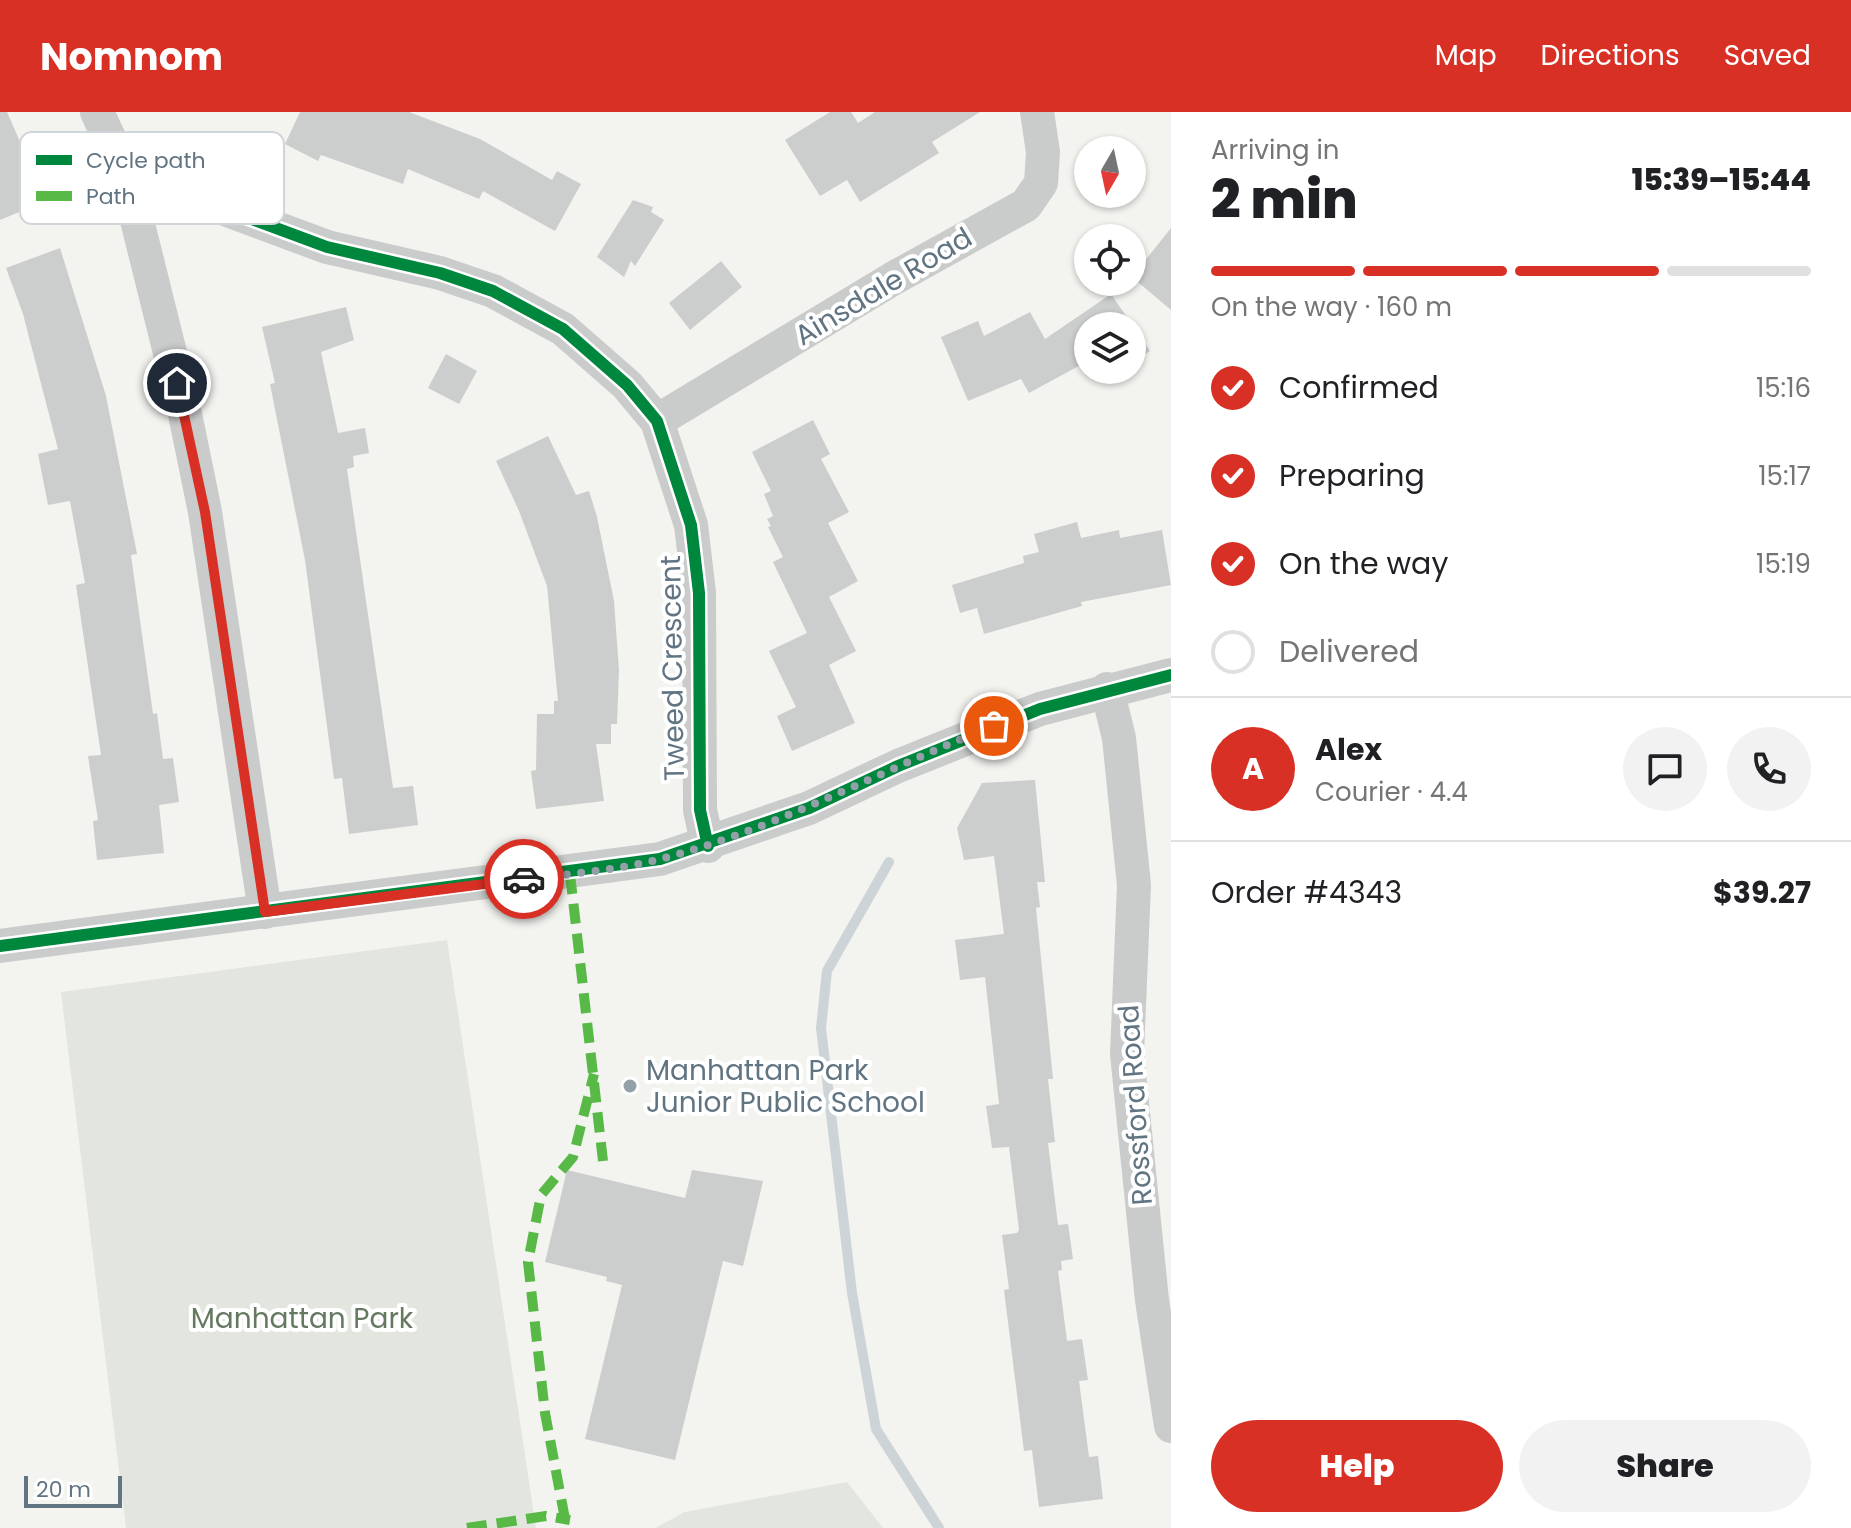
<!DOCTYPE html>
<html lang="en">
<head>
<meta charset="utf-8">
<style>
	body { margin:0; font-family:Poppins,sans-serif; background:#f2f2f2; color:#202124; height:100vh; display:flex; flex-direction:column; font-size:30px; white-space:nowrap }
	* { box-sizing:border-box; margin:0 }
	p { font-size:26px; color:#757577 }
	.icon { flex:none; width:44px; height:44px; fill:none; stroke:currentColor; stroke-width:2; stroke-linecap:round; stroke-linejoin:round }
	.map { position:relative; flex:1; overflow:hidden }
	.panel { display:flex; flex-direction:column; background:#fff; width:680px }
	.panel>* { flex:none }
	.needle { width:52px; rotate:189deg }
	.fabs { position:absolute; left:1074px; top:24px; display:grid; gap:16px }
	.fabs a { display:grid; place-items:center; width:72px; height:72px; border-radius:50%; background:#fff; box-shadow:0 2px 6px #0004; font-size:40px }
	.scale { position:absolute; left:24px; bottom:20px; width:98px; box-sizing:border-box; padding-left:8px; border:4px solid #617482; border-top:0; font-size:22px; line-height:28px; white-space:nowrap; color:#617482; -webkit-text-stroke:6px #fff; paint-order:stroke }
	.pin { position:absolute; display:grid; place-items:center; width:68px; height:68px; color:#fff; margin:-34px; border:4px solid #fff; border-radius:50%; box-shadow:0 2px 8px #0007 }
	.courier { position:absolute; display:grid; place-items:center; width:80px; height:80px; margin:-40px; border:6px solid #d93025; border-radius:50%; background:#fff; color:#222; box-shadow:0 2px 10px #0007 }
	.summary em { font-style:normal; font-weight:800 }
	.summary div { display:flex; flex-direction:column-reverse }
	.summary { display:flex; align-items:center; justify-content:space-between; height:136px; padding:0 40px }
	h1 { font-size:52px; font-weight:800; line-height:60px }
	.bar { display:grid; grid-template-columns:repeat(4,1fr); gap:12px 8px; align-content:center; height:96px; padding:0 40px }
	.bar i { height:10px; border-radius:6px; background:#e0e0e0 }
	.bar .current { background:#d93025 }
	.bar p { grid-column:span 4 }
	.line { display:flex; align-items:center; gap:20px; padding:0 40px; border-top:2px solid #e0e0e0 }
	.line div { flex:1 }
	.round { display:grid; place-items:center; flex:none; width:84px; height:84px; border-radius:42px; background:#f2f2f2 }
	ol { padding:0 40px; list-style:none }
	li { display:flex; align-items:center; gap:24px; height:88px }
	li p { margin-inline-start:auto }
	li .icon { padding:8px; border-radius:50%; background:#d93025; color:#fff; stroke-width:4 }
	li:last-child { color:#757577 }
	li i { width:44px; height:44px; border:4px solid #e0e0e0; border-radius:50% }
	.action { display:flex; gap:16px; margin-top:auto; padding:16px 40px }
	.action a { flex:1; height:92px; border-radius:48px; background:#d93025; color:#fff; font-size:32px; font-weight:800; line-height:92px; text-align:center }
	.action a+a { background:#f2f2f2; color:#202124 }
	header { display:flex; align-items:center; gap:48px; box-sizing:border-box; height:112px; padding:0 40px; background:#d93025; color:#fff }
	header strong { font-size:38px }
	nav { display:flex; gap:44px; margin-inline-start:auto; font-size:28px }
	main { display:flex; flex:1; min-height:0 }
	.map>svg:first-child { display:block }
	.green { fill:#e2e6de }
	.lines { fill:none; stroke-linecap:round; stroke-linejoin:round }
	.stream { stroke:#ccd4d7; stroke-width:10 }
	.building { fill:#cccece }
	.minor { stroke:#cacccc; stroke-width:34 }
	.quiet { stroke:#58b947; stroke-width:10; stroke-dasharray:20 10; stroke-linecap:butt }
	.cycleway-casing { stroke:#fff; stroke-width:17 }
	.cycleway { stroke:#00873e; stroke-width:12 }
	.done { stroke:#94a0a8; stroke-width:8; stroke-dasharray:0 14.4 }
	.route { stroke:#d93025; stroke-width:10 }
	.poi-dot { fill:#94a0a8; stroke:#fff; stroke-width:3 }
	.labels { text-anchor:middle; stroke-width:8; stroke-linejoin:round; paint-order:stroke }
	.street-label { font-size:28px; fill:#617482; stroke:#fff }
	.poi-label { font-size:28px; fill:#617482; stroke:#fff; text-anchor:start }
	.park-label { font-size:28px; fill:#657960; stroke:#fff }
	.key { fill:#fff; stroke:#d0d5da; stroke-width:2 }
	.key-label { font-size:22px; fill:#617482 }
</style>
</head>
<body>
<header>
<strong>Nomnom</strong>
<nav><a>Map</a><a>Directions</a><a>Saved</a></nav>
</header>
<main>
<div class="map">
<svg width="1171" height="1416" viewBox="0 0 1171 1416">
	<rect width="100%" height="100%" fill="#f3f3f0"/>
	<path class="green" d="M 447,828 L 536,1416 L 126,1416 L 61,880 Z
		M 847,1370 L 883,1416 L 655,1416 L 685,1400 Z"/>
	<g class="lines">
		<path class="stream" d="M 889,750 L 827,859 L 821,916 L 852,1181 L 876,1317 L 939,1416"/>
	</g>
	<path class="building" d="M 0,0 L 7,0 L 46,89 L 0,108 Z
		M 300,0 L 409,0 L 480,27 L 552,68 L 557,59 L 581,72 L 555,119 L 483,79 L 479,87 L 408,57 L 403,72 L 321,43 L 318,49 L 285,32 Z
		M 830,0 L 851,0 L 858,11 L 875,0 L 980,0 L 932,30 L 939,41 L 860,90 L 847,68 L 820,84 L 785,28 Z
		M 633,88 L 653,95 L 651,100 L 664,108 L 635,154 L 631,149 L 624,165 L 597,145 Z
		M 1171,116 L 1171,198 L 1132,165 Z
		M 60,136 L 106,284 L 137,442 L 131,443 L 153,602 L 157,601 L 163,647 L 173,646 L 179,690 L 159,693 L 164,741 L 97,748 L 93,709 L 98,708 L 88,644 L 101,643 L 76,473 L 85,471 L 70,389 L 48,393 L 38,342 L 58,337 L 23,202 L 6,156 Z
		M 721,149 L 742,175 L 690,218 L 669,191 Z
		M 1111,182 L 1150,239 L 1132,251 L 1132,214 L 1088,214 L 1088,249 L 1029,281 L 1021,267 L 968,289 L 941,225 L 978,209 L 984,224 L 1030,200 L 1045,227 Z
		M 346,195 L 354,228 L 321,240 L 338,321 L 365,316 L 369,341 L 353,344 L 354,355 L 347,357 L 393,676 L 413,674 L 418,713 L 349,722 L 342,666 L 334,667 L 305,448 L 270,272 L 275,271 L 262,215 Z
		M 446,242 L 477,259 L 459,292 L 428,276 Z
		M 813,308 L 830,342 L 821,347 L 849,400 L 828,411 L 858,469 L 829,485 L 856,539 L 829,553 L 855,611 L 792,639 L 777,604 L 796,595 L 769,539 L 807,521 L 773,450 L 783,445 L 768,415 L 771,414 L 767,407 L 773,404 L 764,382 L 771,379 L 752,340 Z
		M 548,324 L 576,383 L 589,379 L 597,405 L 614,489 L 619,558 L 617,612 L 611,612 L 611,632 L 596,632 L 604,689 L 536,697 L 531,659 L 536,658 L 537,602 L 554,602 L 554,589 L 558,589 L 547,474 L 519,399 L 496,349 Z
		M 1077,410 L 1081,426 L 1119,418 L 1120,426 L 1162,418 L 1171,473 L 1081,490 L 1082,494 L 984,522 L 977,496 L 960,501 L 952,473 L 1024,451 L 1023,444 L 1039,440 L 1034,422 Z
		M 1035,668 L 1045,770 L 1037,770 L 1040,795 L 1036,796 L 1053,967 L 1048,967 L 1055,1030 L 1048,1031 L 1058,1113 L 1068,1112 L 1073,1147 L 1061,1149 L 1062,1158 L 1058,1159 L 1067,1229 L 1082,1227 L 1088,1268 L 1079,1269 L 1089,1345 L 1098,1344 L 1103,1387 L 1039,1395 L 1032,1338 L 1024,1339 L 1004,1178 L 1009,1177 L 1002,1123 L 1017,1121 L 1019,1118 L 1009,1035 L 992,1036 L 986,994 L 999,992 L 985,865 L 960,868 L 955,828 L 1004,822 L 994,744 L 964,748 L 957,716 L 982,671 Z
		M 567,1058 L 685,1086 L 692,1058 L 763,1069 L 743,1154 L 723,1149 L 675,1348 L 585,1327 L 622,1173 L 606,1169 L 607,1165 L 545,1150 Z"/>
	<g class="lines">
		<path class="minor" d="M 97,0 L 125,60 L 184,297 L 205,400 L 265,800
			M 125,60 L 327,135 L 440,161 L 493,179 L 563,217 L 627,273 L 657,309 L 691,413 L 699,481 L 700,698 L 708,734
			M 657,309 L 894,166 L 1026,93 L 1041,71 L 1043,40 L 1037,0
			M 1107,577 L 1119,626 L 1134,773 L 1127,942 L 1152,1188 L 1171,1314
			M 0,834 L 660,747 L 809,696 L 898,654 L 1040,597 L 1171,563"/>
		<path class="quiet" d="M 570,762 L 603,1049
			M 565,1407 L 545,1301 L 528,1150 L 541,1083 L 573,1045 L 594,962
			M 467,1416 L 546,1404 L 570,1408"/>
		<g class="cycleway-casing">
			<path id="cycleway" d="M 125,60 L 327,135 L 440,161 L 493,179 L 563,217 L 627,273 L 657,309 L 691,413 L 699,481 L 700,698 L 708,734
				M 0,834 L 660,747 L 809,696 L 898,654 L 1040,597 L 1171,563"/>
		</g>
		<use href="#cycleway" class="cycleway"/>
	</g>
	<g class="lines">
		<path class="done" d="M 524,767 C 570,762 619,758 664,746 C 779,716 883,657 994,614"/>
		<path class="route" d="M 177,271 L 205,400 L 265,800 L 524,767"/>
	</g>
	<circle class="poi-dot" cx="630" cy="974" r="8"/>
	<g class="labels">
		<g class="street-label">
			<text transform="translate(883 174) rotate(-31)" y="10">Ainsdale Road</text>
			<text transform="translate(672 556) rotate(-91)" y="10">Tweed Crescent</text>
			<text transform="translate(1135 993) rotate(-94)" y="10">Rossford Road</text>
		</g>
		<g class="poi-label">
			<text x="646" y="968">Manhattan Park<tspan x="646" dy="32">Junior Public School</tspan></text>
		</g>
		<g class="park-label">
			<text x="302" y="1216">Manhattan Park</text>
		</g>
	</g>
	<rect x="20" y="20" width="264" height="92" rx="12" class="key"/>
	<rect x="36" y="43" width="36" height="10" fill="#00873e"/>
	<rect x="36" y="79" width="36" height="10" fill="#58b947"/>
	<g class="key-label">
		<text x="86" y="56">Cycle path</text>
		<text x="86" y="92">Path</text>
	</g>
</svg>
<div class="fabs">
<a><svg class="needle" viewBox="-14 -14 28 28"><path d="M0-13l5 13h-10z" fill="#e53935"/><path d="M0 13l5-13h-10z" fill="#757577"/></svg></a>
<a><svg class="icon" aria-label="locate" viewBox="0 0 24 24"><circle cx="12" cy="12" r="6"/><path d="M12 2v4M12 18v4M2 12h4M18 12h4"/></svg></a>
<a><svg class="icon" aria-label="layers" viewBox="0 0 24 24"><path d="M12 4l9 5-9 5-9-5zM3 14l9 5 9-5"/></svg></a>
</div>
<div class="scale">20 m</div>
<div class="pin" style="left:994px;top:614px;background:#ea580c"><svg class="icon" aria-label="bag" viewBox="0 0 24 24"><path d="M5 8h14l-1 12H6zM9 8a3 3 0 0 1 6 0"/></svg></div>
<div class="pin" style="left:177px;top:271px;background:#1f2937"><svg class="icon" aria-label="home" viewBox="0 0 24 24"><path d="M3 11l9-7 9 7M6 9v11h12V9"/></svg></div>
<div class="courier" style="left:524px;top:767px"><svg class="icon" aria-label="car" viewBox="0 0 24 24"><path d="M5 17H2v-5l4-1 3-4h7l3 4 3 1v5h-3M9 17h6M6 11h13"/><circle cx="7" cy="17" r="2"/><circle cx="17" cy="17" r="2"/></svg></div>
</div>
<section class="panel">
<div class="summary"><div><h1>2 min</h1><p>Arriving in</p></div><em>15:39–15:44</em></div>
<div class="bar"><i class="current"></i><i class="current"></i><i class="current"></i><i></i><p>On the way · 160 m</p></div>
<ol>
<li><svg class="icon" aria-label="check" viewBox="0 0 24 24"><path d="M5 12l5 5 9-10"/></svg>Confirmed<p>15:16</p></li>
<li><svg class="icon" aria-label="check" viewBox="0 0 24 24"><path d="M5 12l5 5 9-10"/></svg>Preparing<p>15:17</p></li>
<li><svg class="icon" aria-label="check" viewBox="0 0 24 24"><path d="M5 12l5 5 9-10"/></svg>On the way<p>15:19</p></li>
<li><i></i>Delivered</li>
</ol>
<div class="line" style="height:144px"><b class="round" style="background:#d93025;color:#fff">A</b><div><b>Alex</b><p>Courier · 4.4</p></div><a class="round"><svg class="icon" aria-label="chat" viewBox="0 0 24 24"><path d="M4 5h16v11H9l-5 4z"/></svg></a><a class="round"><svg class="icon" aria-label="phone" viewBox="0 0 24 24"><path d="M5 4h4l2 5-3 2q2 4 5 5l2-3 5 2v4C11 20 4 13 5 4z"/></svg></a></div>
<div class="line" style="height:104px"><div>Order #4343</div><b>$39.27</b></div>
<div class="action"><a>Help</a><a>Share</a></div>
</section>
</main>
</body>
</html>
